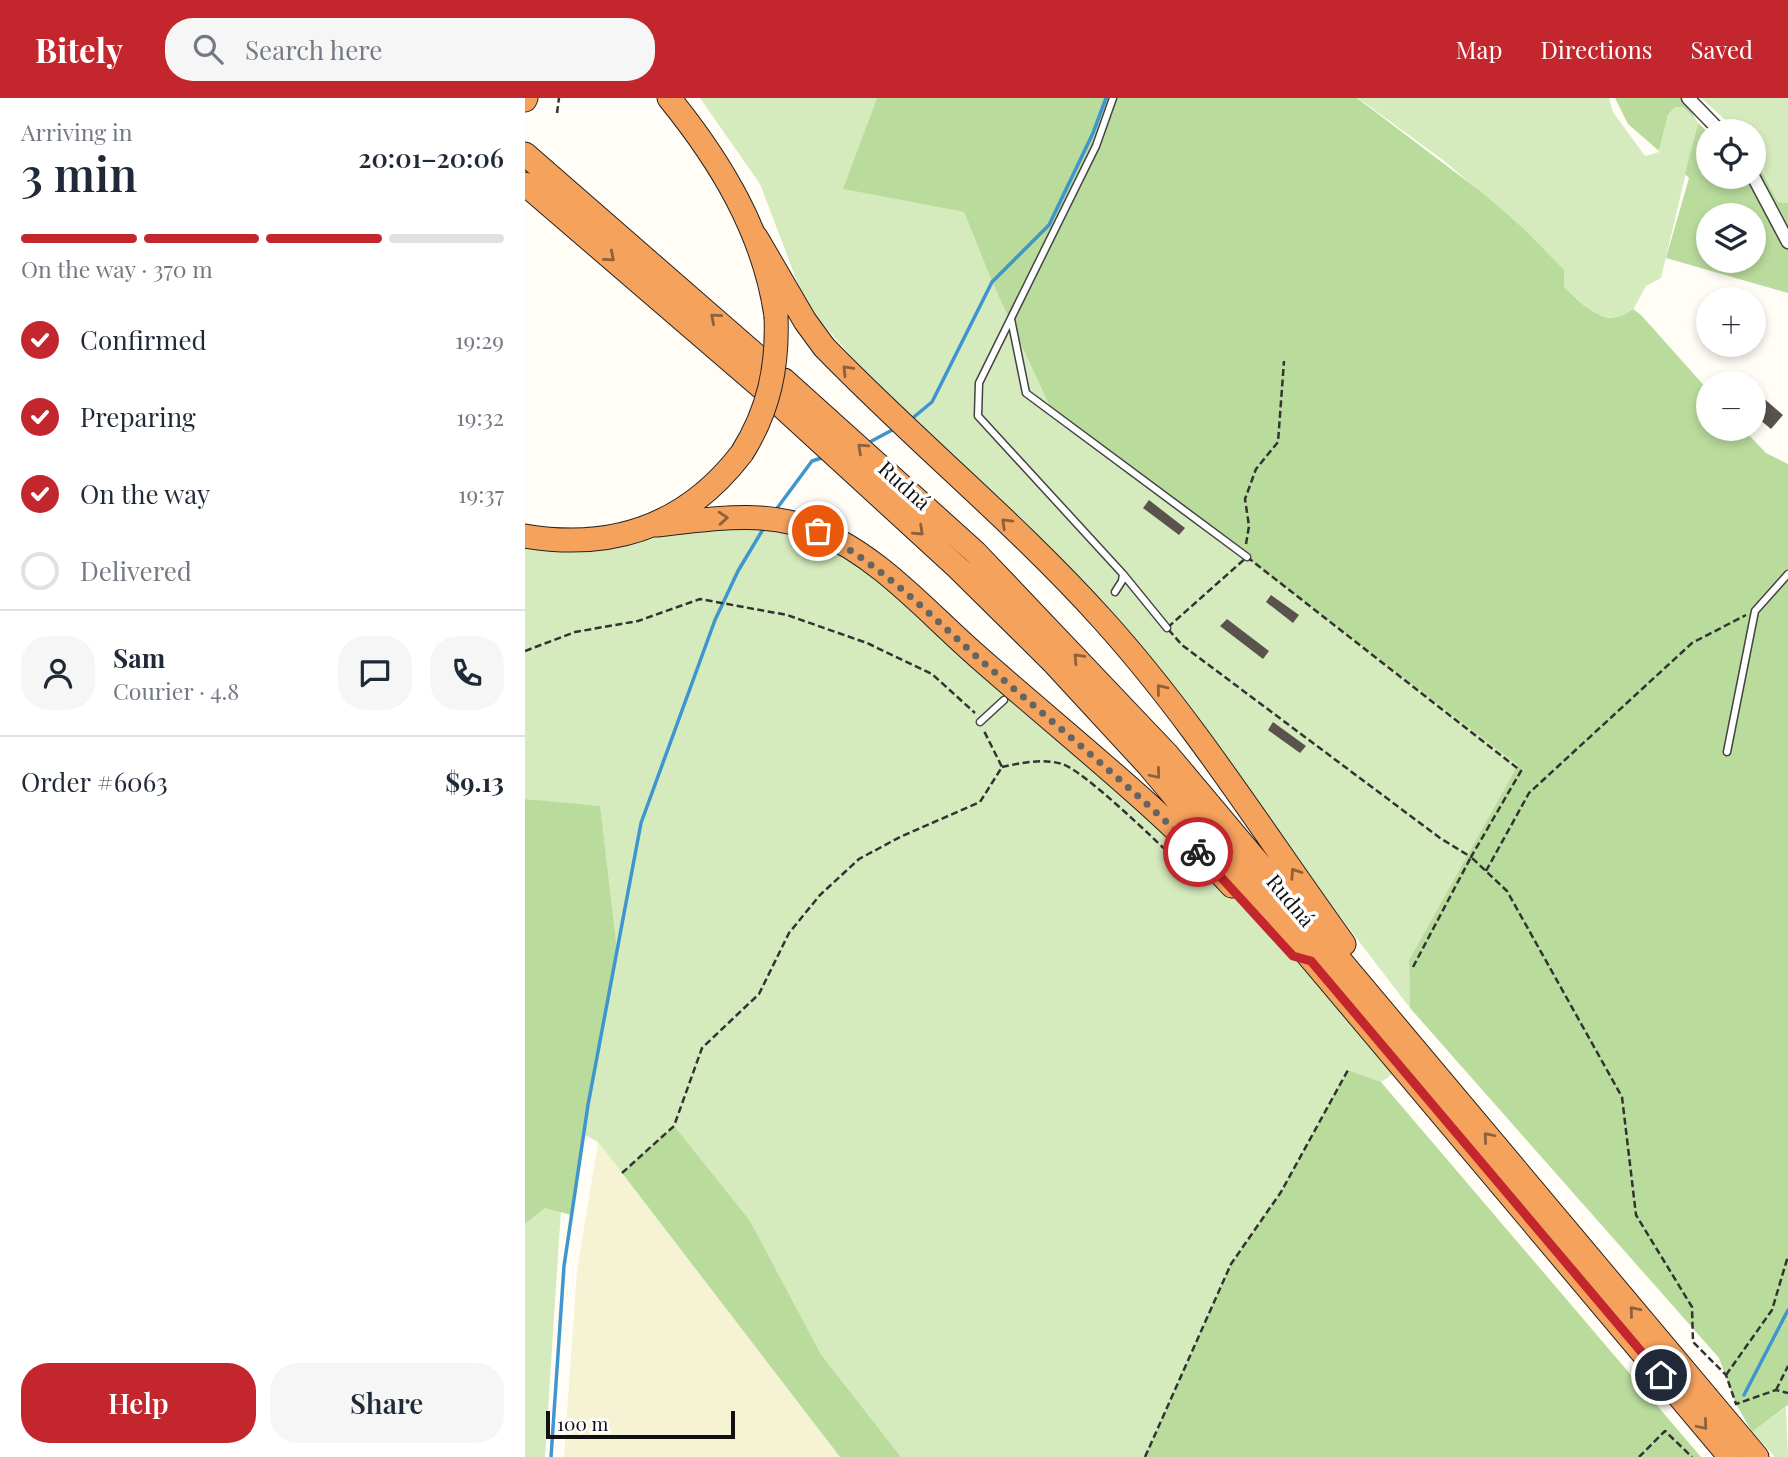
<!DOCTYPE html>
<html lang="en">
<head>
<meta charset="utf-8">
<style>
	body { margin:0; font-family:"Playfair Display",serif; background:#f6f6f7; color:#1f2937; height:100vh; display:flex; flex-direction:column; font-size:26px; white-space:nowrap }
	* { box-sizing:border-box; margin:0 }
	p { font-size:23px; color:#747a83 }
	.icon { flex:none; width:38px; height:38px; fill:none; stroke:currentColor; stroke-width:2; stroke-linecap:round; stroke-linejoin:round }
	.map { position:relative; flex:1; overflow:hidden }
	.details { display:flex; flex-direction:column; background:#fff; width:525px }
	.details>* { flex:none }
	.controls { position:absolute; left:1171px; top:21px; display:grid; gap:14px }
	.controls a { display:grid; place-items:center; width:70px; height:70px; border-radius:50%; background:#fff; box-shadow:0 4px 10px #0003; font-size:35px }
	.scale { position:absolute; left:21px; bottom:18px; width:189px; box-sizing:border-box; padding-left:7px; border:4px solid #111; border-top:0; font-size:19px; line-height:24px; white-space:nowrap; color:#111; -webkit-text-stroke:5px #fff; paint-order:stroke }
	.pin { position:absolute; display:grid; place-items:center; width:60px; height:60px; color:#fff; margin:-30px; border:4px solid #fff; border-radius:50%; box-shadow:0 2px 7px #0007 }
	.courier { position:absolute; display:grid; place-items:center; width:70px; height:70px; margin:-35px; border:5px solid #c4262e; border-radius:50%; background:#fff; color:#222; box-shadow:0 2px 9px #0007 }
	.overview em { font-style:normal; font-weight:600 }
	.overview div { display:flex; flex-direction:column-reverse }
	.overview { display:flex; align-items:center; justify-content:space-between; height:119px; padding:0 21px }
	h1 { font-size:46px; font-weight:600; line-height:52px }
	.bar { display:grid; grid-template-columns:repeat(4,1fr); gap:10px 7px; align-content:center; height:84px; padding:0 21px }
	.bar i { height:9px; border-radius:5px; background:#e0e1e3 }
	.bar .selected { background:#c4262e }
	.bar p { grid-column:span 4 }
	.line { display:flex; align-items:center; gap:18px; padding:0 21px; border-top:2px solid #e0e1e3 }
	.line div { flex:1 }
	.round { display:grid; place-items:center; flex:none; width:74px; height:74px; border-radius:28px; background:#f6f6f7 }
	ol { padding:0 21px; list-style:none }
	li { display:flex; align-items:center; gap:21px; height:77px }
	li p { margin-inline-start:auto }
	li .icon { padding:7px; border-radius:50%; background:#c4262e; color:#fff; stroke-width:4 }
	li:last-child { color:#747a83 }
	li i { width:38px; height:38px; border:4px solid #e0e1e3; border-radius:50% }
	.action { display:flex; gap:14px; margin-top:auto; padding:14px 21px }
	.action a { flex:1; height:80px; border-radius:28px; background:#c4262e; color:#fff; font-size:28px; font-weight:600; line-height:80px; text-align:center }
	.action a+a { background:#f6f6f7; color:#1f2937 }
	header { display:flex; align-items:center; gap:42px; box-sizing:border-box; height:98px; padding:0 35px; background:#c4262e; color:#fff }
	header strong { font-size:33px }
	nav { display:flex; gap:38px; margin-inline-start:auto; font-size:24px }
	.search { width:490px; height:63px; background:#f6f6f7; display:flex; align-items:center; gap:18px; box-sizing:border-box; padding:0 24px; border-radius:28px; color:#747a83; font-size:26px }
	main { display:flex; flex:1; min-height:0 }
	.map>svg:first-child { display:block }
	.farmland { fill:#f6f3d4 }
	.green { fill:#d5ebbd }
	.forest { fill:#b9dc9c; fill-rule:evenodd }
	.lines { fill:none; stroke-linecap:round; stroke-linejoin:round }
	.stream { stroke:#3f96cf; stroke-width:3.5 }
	.building { fill:#5a524d }
	.lane-casing { stroke:#444; stroke-width:9 }
	.street-casing { stroke:#444; stroke-width:15 }
	.highway-casing { stroke:#222; stroke-width:25 }
	.path { stroke:#333; stroke-width:2.5; stroke-dasharray:7 3.5; stroke-linecap:butt }
	.lane { stroke:#fff; stroke-width:6 }
	.street { stroke:#fff; stroke-width:12 }
	.highway { stroke:#f5a25d; stroke-width:23 }
	.highway-bridge-casing { stroke:#222; stroke-width:25; stroke-linecap:butt }
	.highway-bridge { stroke:#f5a25d; stroke-width:23 }
	.oneway { stroke:#8e613b }
	.done { stroke:#646461; stroke-width:7; stroke-dasharray:0 12.6 }
	.route { stroke:#c4262e; stroke-width:9 }
	.labels { text-anchor:middle; stroke-width:7; stroke-linejoin:round; paint-order:stroke }
	.street-label { font-size:21px; fill:#111; stroke:#fff }
</style>
</head>
<body>
<header>
<strong>Bitely</strong>
<div class="search"><svg class="icon" aria-label="search" viewBox="0 0 24 24"><circle cx="10" cy="10" r="6"/><path d="M15 15l6 6"/></svg>Search here</div>
<nav><a>Map</a><a>Directions</a><a>Saved</a></nav>
</header>
<main>
<section class="details">
<div class="overview"><div><h1>3 min</h1><p>Arriving in</p></div><em>20:01–20:06</em></div>
<div class="bar"><i class="selected"></i><i class="selected"></i><i class="selected"></i><i></i><p>On the way · 370 m</p></div>
<ol>
<li><svg class="icon" aria-label="check" viewBox="0 0 24 24"><path d="M5 12l5 5 9-10"/></svg>Confirmed<p>19:29</p></li>
<li><svg class="icon" aria-label="check" viewBox="0 0 24 24"><path d="M5 12l5 5 9-10"/></svg>Preparing<p>19:32</p></li>
<li><svg class="icon" aria-label="check" viewBox="0 0 24 24"><path d="M5 12l5 5 9-10"/></svg>On the way<p>19:37</p></li>
<li><i></i>Delivered</li>
</ol>
<div class="line" style="height:126px"><a class="round"><svg class="icon" aria-label="person" viewBox="0 0 24 24"><circle cx="12" cy="8" r="4"/><path d="M4 21q1-7 8-7t8 7"/></svg></a><div><b>Sam</b><p>Courier · 4.8</p></div><a class="round"><svg class="icon" aria-label="chat" viewBox="0 0 24 24"><path d="M4 5h16v11H9l-5 4z"/></svg></a><a class="round"><svg class="icon" aria-label="phone" viewBox="0 0 24 24"><path d="M5 4h4l2 5-3 2q2 4 5 5l2-3 5 2v4C11 20 4 13 5 4z"/></svg></a></div>
<div class="line" style="height:91px"><div>Order #6063</div><b>$9.13</b></div>
<div class="action"><a>Help</a><a>Share</a></div>
</section>
<div class="map">
<svg width="1263" height="1359" viewBox="0 0 1263 1359">
	<rect width="100%" height="100%" fill="#fffdf5"/>
	<path class="farmland" d="M 73,1044 L 315,1359 L 39,1359 L 52,1173 Z"/>
	<path class="green" d="M 175,0 L 352,0 L 319,91 L 439,114 L 467,184 L 525,309 L 994,667 L 884,862 L 885,910 L 574,504 L 365,302 L 281,207 L 235,86 Z
		M 833,0 L 1084,0 L 1088,14 L 1120,58 L 1134,54 L 1143,17 L 1150,9 L 1158,9 L 1173,24 L 1136,180 L 1121,188 L 1107,214 L 1092,220 L 1071,218 L 1039,189 L 998,130 L 918,62 Z
		M 1176,0 L 1263,0 L 1263,105 L 1253,104 C 1242,81 1229,60 1228,33 L 1213,33 Z
		M 192,421 L 317,446 L 704,785 L 768,858 L 786,863 L 877,970 L 856,984 L 823,972 L 756,1094 L 706,1166 L 620,1359 L 376,1359 L 295,1255 L 149,1028 L 97,1075 L 73,1044 L 58,1036 L 63,1007 L 75,709 L 0,701 L 0,442 Z
		M 20,1110 L 36,1112 L 20,1359 L 0,1359 L 0,1126 Z
		M 1261,1309 L 1263,1359 L 1250,1359 L 1227,1334 Z"/>
	<path class="forest" d="M 352,0 L 832,0 L 959,96 L 998,130 L 1039,172 L 1039,189 C 1059,207 1081,234 1108,211 L 1116,217 L 1183,292 L 1183,331 L 1218,331 L 1241,355 L 1263,366 L 1263,1307 L 1227,1334 L 1211,1306 L 1194,1260 L 885,910 L 884,862 L 993,667 L 525,309 L 467,184 L 439,114 L 318,91 Z
		M 1090,0 L 1159,0 L 1171,22 L 1158,9 L 1150,9 L 1143,17 L 1134,53 L 1103,26 Z
		M 1173,25 L 1183,34 L 1183,79 L 1228,79 L 1229,63 L 1234,67 L 1253,104 L 1263,105 L 1263,195 L 1141,160 L 1164,80 L 1160,76 ZM 1183,117 L 1228,117 L 1228,163 L 1183,163 Z
		M 0,701 L 75,708 L 92,853 L 63,1007 L 46,1117 L 20,1110 L 0,1126 Z
		M 823,972 L 856,984 L 1176,1359 L 620,1359 L 706,1166 L 756,1094 Z
		M 149,1028 L 225,1123 L 295,1255 L 376,1359 L 315,1359 L 97,1075 Z"/>
	<g class="lines">
		<path class="stream" d="M 384,323 L 407,304 L 467,184 L 524,127 L 568,35 L 581,0
			M 341,346 L 371,330
			M 250,413 L 287,363 L 300,359
			M 1219,1297 L 1263,1212
			M 26,1359 L 39,1168 L 63,1007 L 116,725 L 190,522 L 213,473 L 240,428"/>
	</g>
	<path class="building" d="M 1228,291 L 1258,317 L 1246,331 L 1228,316 Z
		M 624,402 L 660,430 L 654,437 L 618,410 Z
		M 746,497 L 774,517 L 768,525 L 741,504 Z
		M 702,521 L 744,553 L 738,561 L 695,528 Z
		M 748,624 L 781,648 L 775,655 L 743,632 Z"/>
	<g class="lines">
		<g class="lane-casing">
			<path id="lane" d="M 588,0 L 571,48 L 454,285 L 453,318 L 598,476 L 642,530
				M 486,221 L 501,295 L 722,459
				M 590,494 L 597,483 L 598,476
				M 455,624 L 479,602
				M 1202,654 L 1230,513 L 1263,476"/>
		</g>
		<g class="street-casing">
			<path id="street" d="M 1163,0 L 1195,33
				M 1228,78 L 1263,144"/>
		</g>
		<g class="highway-casing">
			<path id="highway" d="M 144,0 C 196,64 239,135 251,218
				M 0,2 L 1,0
				M 0,56 L 241,266
				M 0,86 L 236,289
				M 231,139 L 280,223 L 299,249 C 390,343 492,426 579,523 C 669,623 740,737 819,846
				M 259,282 L 450,454 L 642,656 L 1232,1359
				M 253,305 L 433,470 L 527,563 L 623,667 L 1205,1359
				M 131,427 C 185,421 241,411 293,433 C 354,458 402,514 451,557 C 537,633 628,704 707,788
				M 0,438 C 89,453 162,427 217,355"/>
		</g>
		<path class="path" d="M 32,15 L 34,0
			M 721,446 L 724,428 L 720,401 L 731,371 L 753,344 L 759,263
			M 722,459 L 996,673 L 946,759 L 915,740 L 657,547 L 642,530 Z
			M 0,553 L 50,534 L 113,523 L 175,501 L 262,517 L 342,545 L 407,576 L 450,615
			M 477,669 C 496,665 518,660 537,666 C 558,672 629,741 649,760
			M 961,773 L 1004,695 L 1167,545 L 1221,517
			M 888,869 L 946,759 L 982,793 L 1097,999 L 1111,1117 L 1167,1209 L 1168,1244 L 1201,1277 L 1211,1306 L 1251,1292 L 1263,1295
			M 97,1075 L 149,1028 L 177,950 L 234,896 L 264,835 L 295,797 L 334,761 L 375,739 L 455,704 L 477,669 L 459,633
			M 1201,1277 L 1247,1212 L 1263,1158
			M 1251,1292 L 1263,1268
			M 620,1359 L 706,1166 L 756,1094 L 823,972
			M 1114,1359 L 1140,1333 L 1167,1359"/>
		<use href="#lane" class="lane"/>
		<use href="#street" class="street"/>
		<use href="#highway" class="highway"/>
		<g class="highway-bridge-casing">
			<path id="highway-bridge" d="M 217,355 C 244,312 253,269 251,218"/>
		</g>
		<use href="#highway-bridge" class="highway-bridge"/>
	</g>
	<defs><path id="oneway-chevron" d="M-2-3.5L2.5 0L-2 3.5" fill="none" stroke-width="1.6" stroke-linecap="round" stroke-linejoin="round" transform="scale(1.75)"/></defs>
	<g class="oneway">
		<use href="#oneway-chevron" transform="translate(85 159) rotate(41)"/>
		<use href="#oneway-chevron" transform="translate(190 220) rotate(-139)"/>
		<use href="#oneway-chevron" transform="translate(322 272) rotate(-134)"/>
		<use href="#oneway-chevron" transform="translate(337 350) rotate(-138)"/>
		<use href="#oneway-chevron" transform="translate(198 420) rotate(-4)"/>
		<use href="#oneway-chevron" transform="translate(481 425) rotate(-136)"/>
		<use href="#oneway-chevron" transform="translate(394 433) rotate(43)"/>
		<use href="#oneway-chevron" transform="translate(553 560) rotate(-133)"/>
		<use href="#oneway-chevron" transform="translate(636 591) rotate(-129)"/>
		<use href="#oneway-chevron" transform="translate(631 676) rotate(50)"/>
		<use href="#oneway-chevron" transform="translate(770 775) rotate(-124)"/>
		<use href="#oneway-chevron" transform="translate(963 1039) rotate(-130)"/>
		<use href="#oneway-chevron" transform="translate(1109 1213) rotate(-130)"/>
		<use href="#oneway-chevron" transform="translate(1178 1327) rotate(50)"/>
	</g>
	<g class="lines">
		<path class="done" d="M 293,433 C 357,467 406,518 460,566 C 532,628 605,688 673,754"/>
		<path class="route" d="M 673,754 L 768,858 L 786,863 L 1136,1277"/>
	</g>
	<g class="labels">
		<g class="street-label">
			<text transform="translate(379 388) rotate(42)" y="7">Rudná</text>
			<text transform="translate(765 803) rotate(50)" y="7">Rudná</text>
		</g>
	</g>
</svg>
<div class="controls">
<a><svg class="icon" aria-label="locate" viewBox="0 0 24 24"><circle cx="12" cy="12" r="6"/><path d="M12 2v4M12 18v4M2 12h4M18 12h4"/></svg></a>
<a><svg class="icon" aria-label="layers" viewBox="0 0 24 24"><path d="M12 4l9 5-9 5-9-5zM3 14l9 5 9-5"/></svg></a>
<a>+</a>
<a>−</a>
</div>
<div class="scale">100 m</div>
<div class="pin" style="left:293px;top:433px;background:#ea580c"><svg class="icon" aria-label="bag" viewBox="0 0 24 24"><path d="M5 8h14l-1 12H6zM9 8a3 3 0 0 1 6 0"/></svg></div>
<div class="pin" style="left:1136px;top:1277px;background:#1f2937"><svg class="icon" aria-label="home" viewBox="0 0 24 24"><path d="M3 11l9-7 9 7M6 9v11h12V9"/></svg></div>
<div class="courier" style="left:673px;top:754px"><svg class="icon" aria-label="bike" viewBox="0 0 24 24"><circle cx="6" cy="16" r="4"/><circle cx="18" cy="16" r="4"/><path d="M6 16l4-8h5l3 8M10 8l3 8H6M13 5h3"/></svg></div>
</div>
</main>
</body>
</html>
